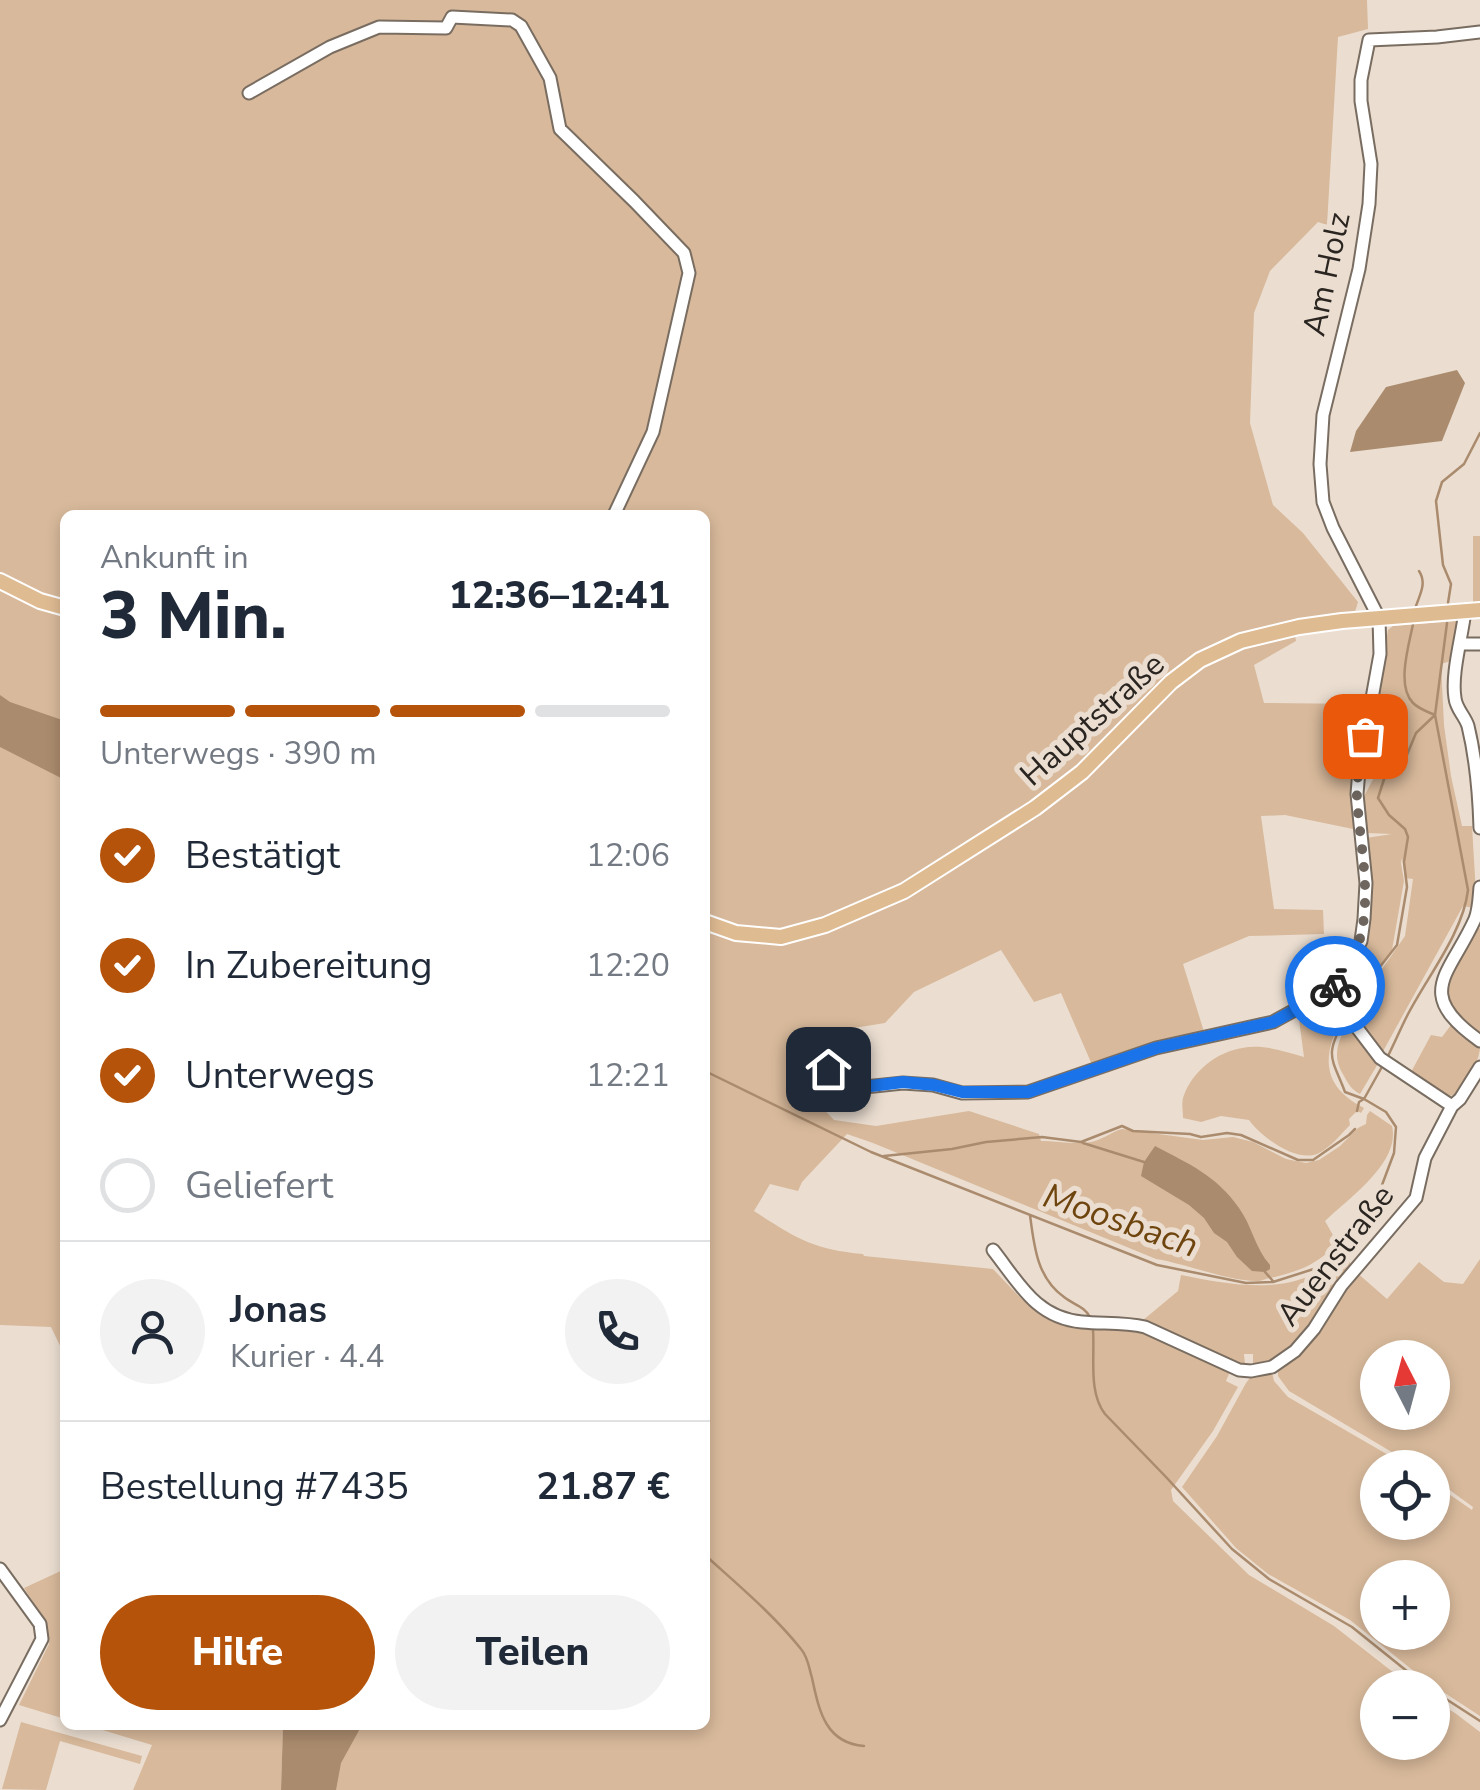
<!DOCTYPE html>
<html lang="de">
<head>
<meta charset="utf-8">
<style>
	body { margin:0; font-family:"Nunito Sans",sans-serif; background:#f2f2f3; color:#1f2937; height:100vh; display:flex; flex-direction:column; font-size:38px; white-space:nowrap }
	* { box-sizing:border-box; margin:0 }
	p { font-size:32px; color:#747a83 }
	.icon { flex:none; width:55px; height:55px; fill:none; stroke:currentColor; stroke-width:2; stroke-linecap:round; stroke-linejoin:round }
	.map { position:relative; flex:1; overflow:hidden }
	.panel { position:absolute; left:60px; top:510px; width:650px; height:1220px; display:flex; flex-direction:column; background:#fff; border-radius:15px; box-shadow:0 5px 15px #0003 }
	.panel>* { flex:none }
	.needle { width:65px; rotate:354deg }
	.buttons { position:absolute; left:1360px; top:1340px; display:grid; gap:20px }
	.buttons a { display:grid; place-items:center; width:90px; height:90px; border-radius:50%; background:#fff; box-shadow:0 5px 15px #0003; font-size:50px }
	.pin { position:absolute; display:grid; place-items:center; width:85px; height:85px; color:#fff; margin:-42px; border-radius:20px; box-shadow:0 5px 15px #0006 }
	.courier { position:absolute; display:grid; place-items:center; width:100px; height:100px; margin:-50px; border:8px solid #1a73e8; border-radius:50%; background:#fff; color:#222; box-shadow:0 2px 12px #0007 }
	.head em { font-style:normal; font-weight:800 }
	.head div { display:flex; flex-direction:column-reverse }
	.head { display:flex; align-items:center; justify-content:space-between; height:170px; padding:0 40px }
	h1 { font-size:65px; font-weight:800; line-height:75px }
	.bar { display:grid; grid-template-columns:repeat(4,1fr); gap:15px 10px; align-content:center; height:120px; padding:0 40px }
	.bar i { height:12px; border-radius:8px; background:#e0e1e3 }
	.bar .active { background:#b45309 }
	.bar p { grid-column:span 4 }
	.line { display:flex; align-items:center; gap:25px; padding:0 40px; border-top:2px solid #e0e1e3 }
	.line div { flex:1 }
	.round { display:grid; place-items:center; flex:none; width:105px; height:105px; border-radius:52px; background:#f2f2f3 }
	ol { padding:0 40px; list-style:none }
	li { display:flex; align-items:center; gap:30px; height:110px }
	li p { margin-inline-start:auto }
	li .icon { padding:10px; border-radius:50%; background:#b45309; color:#fff; stroke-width:4 }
	li:last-child { color:#747a83 }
	li i { width:55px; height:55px; border:5px solid #e0e1e3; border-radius:50% }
	.action { display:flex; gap:20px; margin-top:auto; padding:20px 40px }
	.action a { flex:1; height:115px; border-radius:60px; background:#b45309; color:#fff; font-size:40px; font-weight:800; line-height:115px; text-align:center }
	.action a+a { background:#f2f2f3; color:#1f2937 }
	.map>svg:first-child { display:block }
	.green { fill:#d8b99b; fill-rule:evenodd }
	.water { fill:#aa8b6d }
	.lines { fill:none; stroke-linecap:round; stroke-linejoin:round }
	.stream { stroke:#aa8b6d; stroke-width:2.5 }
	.minor-casing { stroke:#796d61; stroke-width:15 }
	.major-casing { stroke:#fff; stroke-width:18 }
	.minor { stroke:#fff; stroke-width:11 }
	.major { stroke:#dfbb92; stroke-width:14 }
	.done { stroke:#6e665e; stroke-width:10; stroke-dasharray:0 18 }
	.route { stroke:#1a73e8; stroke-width:12 }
	.labels { text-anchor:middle; stroke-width:10; stroke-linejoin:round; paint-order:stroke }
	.street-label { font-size:32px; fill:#2a2520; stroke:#ebded1 }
	.water-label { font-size:35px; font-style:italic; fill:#6f450f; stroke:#ebded1 }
</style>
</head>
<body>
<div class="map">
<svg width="1480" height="1790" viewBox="0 0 1480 1790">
	<rect width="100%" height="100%" fill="#ebded1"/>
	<path class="green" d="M 0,0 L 1367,0 L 1368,29 L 1338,37 L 1327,225 L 1318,222 L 1270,271 L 1254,313 L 1250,423 L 1273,505 L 1303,533 L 1358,602 L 1354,615 L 1293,623 L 1296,641 L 1254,665 L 1264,703 L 1362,704 L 1366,710 L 1358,830 L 1285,815 L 1261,816 L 1274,909 L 1323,910 L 1324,934 L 1249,936 L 1183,964 L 1205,1035 L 1093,1067 L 1061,993 L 1034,1002 L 1001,950 L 914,992 L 885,1023 L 792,1038 L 795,1079 L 834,1120 L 876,1126 L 969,1111 L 1039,1134 L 1041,1141 C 1057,1141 1075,1145 1091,1142 C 1102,1140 1111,1132 1122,1129 L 1203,1140 L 1233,1137 L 1253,1142 L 1286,1159 L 1306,1163 L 1319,1160 L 1340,1146 L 1358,1128 L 1366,1124 L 1367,1115 L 1370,1111 L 1392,1126 C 1401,1162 1349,1198 1325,1221 L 1338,1244 C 1316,1264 1303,1270 1275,1277 C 1269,1278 1264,1280 1259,1281 C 1230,1282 1187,1264 1156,1259 L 873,1143 L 847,1134 L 802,1182 L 798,1191 L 770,1184 L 754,1211 C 796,1238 812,1249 863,1254 L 864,1256 L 993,1269 C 1023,1300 1034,1318 1080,1326 L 1081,1328 L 1129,1325 L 1231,1369 L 1226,1381 L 1238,1387 L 1213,1431 L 1171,1490 L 1173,1501 L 1249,1575 L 1334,1626 L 1412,1687 L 1378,1688 L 1378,1742 L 1432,1742 L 1433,1700 L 1455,1713 L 1480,1732 L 1480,1790 L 285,1790 L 292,1725 L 705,1725 L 705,515 L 65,515 L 65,1356 L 51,1327 L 0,1325 Z
		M 1473,536 L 1480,536 L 1480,604 L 1473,605 Z
		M 1457,621 L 1451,661 L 1441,664 L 1444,725 L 1451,776 L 1462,826 L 1472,826 L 1476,894 L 1474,908 L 1463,906 L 1381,1055 L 1361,1023 L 1352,1012 L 1405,936 L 1413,879 L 1405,878 L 1402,858 L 1401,863 L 1404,881 L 1392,950 L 1346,1008 C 1345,1005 1339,996 1339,993 C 1337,980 1360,957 1364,943 C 1376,909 1370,872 1366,838 L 1392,834 L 1367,833 L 1363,798 L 1377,772 L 1395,766 L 1408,714 L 1396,710 L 1397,701 L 1377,697 L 1388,630 L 1393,626 Z
		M 1480,928 L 1480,1036 L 1447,1007 L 1450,974 L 1477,929 Z
		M 1328,999 L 1342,1018 C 1322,1056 1321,1086 1364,1108 L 1361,1113 L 1357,1111 L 1349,1119 L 1350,1125 C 1341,1134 1331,1147 1319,1153 C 1298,1164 1261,1137 1249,1120 L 1221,1116 L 1201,1122 L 1183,1118 C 1183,1110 1181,1102 1184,1095 C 1193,1071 1217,1052 1242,1048 C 1263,1044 1284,1051 1304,1057 L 1298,1012 Z
		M 1349,1021 L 1379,1062 L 1360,1094 C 1351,1089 1349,1085 1344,1076 C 1331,1056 1338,1041 1349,1021 Z
		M 1451,1025 L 1480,1047 C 1480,1060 1463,1100 1445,1096 C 1434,1093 1419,1080 1410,1074 L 1431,1035 L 1442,1037 Z
		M 1343,1251 L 1352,1266 L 1295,1349 L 1276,1360 L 1253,1366 L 1253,1354 L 1244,1354 L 1245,1364 L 1240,1365 L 1142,1321 L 1178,1291 L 1181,1275 C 1236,1286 1302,1299 1343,1251 Z
		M 1480,1259 L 1480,1716 L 1425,1680 L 1350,1620 L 1268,1574 L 1236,1548 L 1182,1487 L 1217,1436 L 1246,1383 L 1254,1373 L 1272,1372 L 1274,1381 L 1288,1397 L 1409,1467 L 1378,1468 L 1378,1522 L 1432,1522 L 1433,1483 L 1472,1510 L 1473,1507 L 1433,1478 L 1432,1468 L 1417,1467 L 1289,1391 L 1278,1376 L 1278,1365 L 1355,1271 L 1387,1299 L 1419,1262 L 1444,1282 L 1463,1284 ZM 1378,1358 L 1432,1358 L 1432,1412 L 1378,1412 ZM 1378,1578 L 1432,1578 L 1432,1632 L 1378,1632 Z
		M 65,1569 L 65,1719 L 19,1705 L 49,1644 L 46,1622 L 24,1588 Z
		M 21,1722 L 142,1756 L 140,1764 L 60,1741 L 46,1790 L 2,1789 Z
		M 86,1725 L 283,1725 L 281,1790 L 133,1790 L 152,1745 Z"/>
	<path class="water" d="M 1457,370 L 1465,383 L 1442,441 L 1350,452 L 1356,431 L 1386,387 Z
		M 0,695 L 10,702 L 65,721 L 65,780 L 0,747 Z
		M 1155,1146 C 1189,1164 1216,1175 1239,1208 C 1252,1226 1255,1248 1270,1265 L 1270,1269 L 1265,1272 L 1252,1271 L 1237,1257 L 1227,1242 L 1214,1233 L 1204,1218 L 1189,1205 L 1141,1176 L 1144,1162 Z
		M 283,1725 L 362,1725 L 341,1763 L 336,1790 L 281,1790 Z"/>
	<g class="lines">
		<path class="stream" d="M 1448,603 L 1451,584 L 1443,565 L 1436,501 L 1442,482 L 1464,464 L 1480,433
			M 1416,606 C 1420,594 1427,583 1419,571
			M 1350,1010 L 1361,991 L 1397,945 L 1407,887 L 1404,862 L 1408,837 L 1405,829 L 1389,815 L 1378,798 L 1386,773 L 1404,762 L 1416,733 L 1435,715 L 1447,623
			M 1387,1058 C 1394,1044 1400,1030 1407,1016 C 1427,977 1463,933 1468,890 L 1435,715 C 1428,712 1419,709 1413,703 C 1396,686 1409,645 1413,624
			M 705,1071 L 871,1152 L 1157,1265 L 1246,1283 L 1273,1282 L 1320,1267 L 1341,1249 L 1379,1193 L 1394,1153 L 1396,1127 L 1386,1112 L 1364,1099 L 1345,1092 C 1332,1058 1324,1056 1344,1021
			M 1357,1111 L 1359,1102 L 1364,1099 L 1383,1065
			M 1083,1143 L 1144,1162
			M 884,1156 L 952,1149 L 986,1142 L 1042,1137 L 1081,1142 L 1122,1126 L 1133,1131 L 1190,1134 L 1201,1137 L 1227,1133 L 1241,1135 L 1298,1160 L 1313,1160 L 1349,1135 L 1355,1129
			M 1030,1215 C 1034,1246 1037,1278 1064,1297 C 1074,1305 1084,1306 1090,1317
			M 1265,1272 L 1273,1281
			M 1093,1330 C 1095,1357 1088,1392 1105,1414 L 1166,1477 L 1232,1549 L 1269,1579 L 1352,1627 L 1428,1688
			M 705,1555 C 738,1585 773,1614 801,1649 C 808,1657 809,1668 812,1678 C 819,1710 825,1743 864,1746
			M 1432,1690 L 1480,1721"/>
		<g class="minor-casing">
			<path id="minor" d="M 249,93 L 330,47 L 379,27 L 446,28 L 452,17 L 512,20 L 521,26 L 550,78 L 560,129 L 634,201 L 684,253 L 689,273 L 653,432 L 614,515
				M 1465,611 C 1462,637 1451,674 1455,698 C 1456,709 1465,716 1468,726 C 1476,759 1479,794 1480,828
				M 1461,644 L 1480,644
				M 1480,887 C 1479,897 1479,909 1475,919 C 1450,975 1412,993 1480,1041
				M 1329,991 L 1380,1058 L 1452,1106
				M 817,1040 L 828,1069 L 839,1085 L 855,1088 L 903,1083 L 933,1085 L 962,1093 L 1028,1092 L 1156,1048 L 1273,1022 L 1329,991 L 1348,970 L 1361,941 L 1364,919 L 1366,883 L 1357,794 L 1359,770 L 1380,654 L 1379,618 L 1333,528 L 1323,502 L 1320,464 L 1323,415 L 1359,269 L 1369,204 L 1371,164 L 1361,101 L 1361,80 L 1369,40 L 1437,37 L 1480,32
				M 993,1250 C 1019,1283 1036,1318 1082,1322 C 1103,1324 1124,1322 1145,1327 L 1239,1370 L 1251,1371 L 1272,1367 L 1295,1351 L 1314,1329 L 1341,1286 L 1416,1198 L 1425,1158 L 1452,1106 L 1460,1099 L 1480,1067
				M 0,1569 L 40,1624 L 42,1639 L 0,1720"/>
		</g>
		<g class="major-casing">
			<path id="major" d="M 0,581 L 40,601 L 65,608
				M 705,922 L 736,933 L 781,937 L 825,925 L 904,891 L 1035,808 L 1082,772 L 1171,682 L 1200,660 L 1241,641 L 1299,627 L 1342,621 L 1480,610"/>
		</g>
		<use href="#minor" class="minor"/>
		<use href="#major" class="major"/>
	</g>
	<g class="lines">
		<path class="done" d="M 1335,986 C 1382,931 1361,863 1357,798 C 1356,778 1361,757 1365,736"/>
		<path class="route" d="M 828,1069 L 839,1085 L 855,1088 L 903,1082 L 934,1085 L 962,1092 L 1028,1092 L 1156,1048 L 1273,1022 L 1330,991 L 1335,986"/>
	</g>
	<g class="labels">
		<g class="street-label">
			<text transform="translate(1326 274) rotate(-78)" y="11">Am Holz</text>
			<text transform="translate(1092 719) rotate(-42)" y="11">Hauptstraße</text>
			<text transform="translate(1335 1255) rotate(-52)" y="11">Auenstraße</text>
		</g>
		<g class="water-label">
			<text transform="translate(1121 1220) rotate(19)" y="12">Moosbach</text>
		</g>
	</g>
</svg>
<div class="buttons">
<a><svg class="needle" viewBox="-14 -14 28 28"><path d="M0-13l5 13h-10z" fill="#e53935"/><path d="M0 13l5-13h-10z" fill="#747a83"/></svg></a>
<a><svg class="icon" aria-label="locate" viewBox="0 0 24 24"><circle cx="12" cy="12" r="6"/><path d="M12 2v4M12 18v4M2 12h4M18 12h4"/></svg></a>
<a>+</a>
<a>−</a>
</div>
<div class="pin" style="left:1365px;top:736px;background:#ea580c"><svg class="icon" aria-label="bag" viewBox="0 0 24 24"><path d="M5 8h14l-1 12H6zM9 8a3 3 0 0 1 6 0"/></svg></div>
<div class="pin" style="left:828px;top:1069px;background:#1f2937"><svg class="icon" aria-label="home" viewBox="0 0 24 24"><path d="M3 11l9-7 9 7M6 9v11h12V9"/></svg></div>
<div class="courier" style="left:1335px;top:986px"><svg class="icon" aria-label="bike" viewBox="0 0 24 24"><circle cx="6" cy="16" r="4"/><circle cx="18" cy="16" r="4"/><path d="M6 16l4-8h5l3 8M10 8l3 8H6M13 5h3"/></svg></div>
<section class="panel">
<div class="head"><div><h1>3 Min.</h1><p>Ankunft in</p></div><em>12:36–12:41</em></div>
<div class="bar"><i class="active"></i><i class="active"></i><i class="active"></i><i></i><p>Unterwegs · 390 m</p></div>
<ol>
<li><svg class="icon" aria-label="check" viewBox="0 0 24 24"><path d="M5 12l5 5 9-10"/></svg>Bestätigt<p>12:06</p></li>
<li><svg class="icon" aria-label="check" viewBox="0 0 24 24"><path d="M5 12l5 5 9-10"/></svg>In Zubereitung<p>12:20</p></li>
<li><svg class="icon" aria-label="check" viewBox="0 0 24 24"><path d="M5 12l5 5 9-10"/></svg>Unterwegs<p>12:21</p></li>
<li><i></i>Geliefert</li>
</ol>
<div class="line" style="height:180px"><a class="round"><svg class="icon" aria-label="person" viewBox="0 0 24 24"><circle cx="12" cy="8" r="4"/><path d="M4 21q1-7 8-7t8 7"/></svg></a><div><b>Jonas</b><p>Kurier · 4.4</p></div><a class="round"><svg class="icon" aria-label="phone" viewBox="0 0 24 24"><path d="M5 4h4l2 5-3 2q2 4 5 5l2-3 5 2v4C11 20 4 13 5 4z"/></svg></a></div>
<div class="line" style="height:130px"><div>Bestellung #7435</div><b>21.87 €</b></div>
<div class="action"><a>Hilfe</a><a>Teilen</a></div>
</section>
</div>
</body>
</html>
